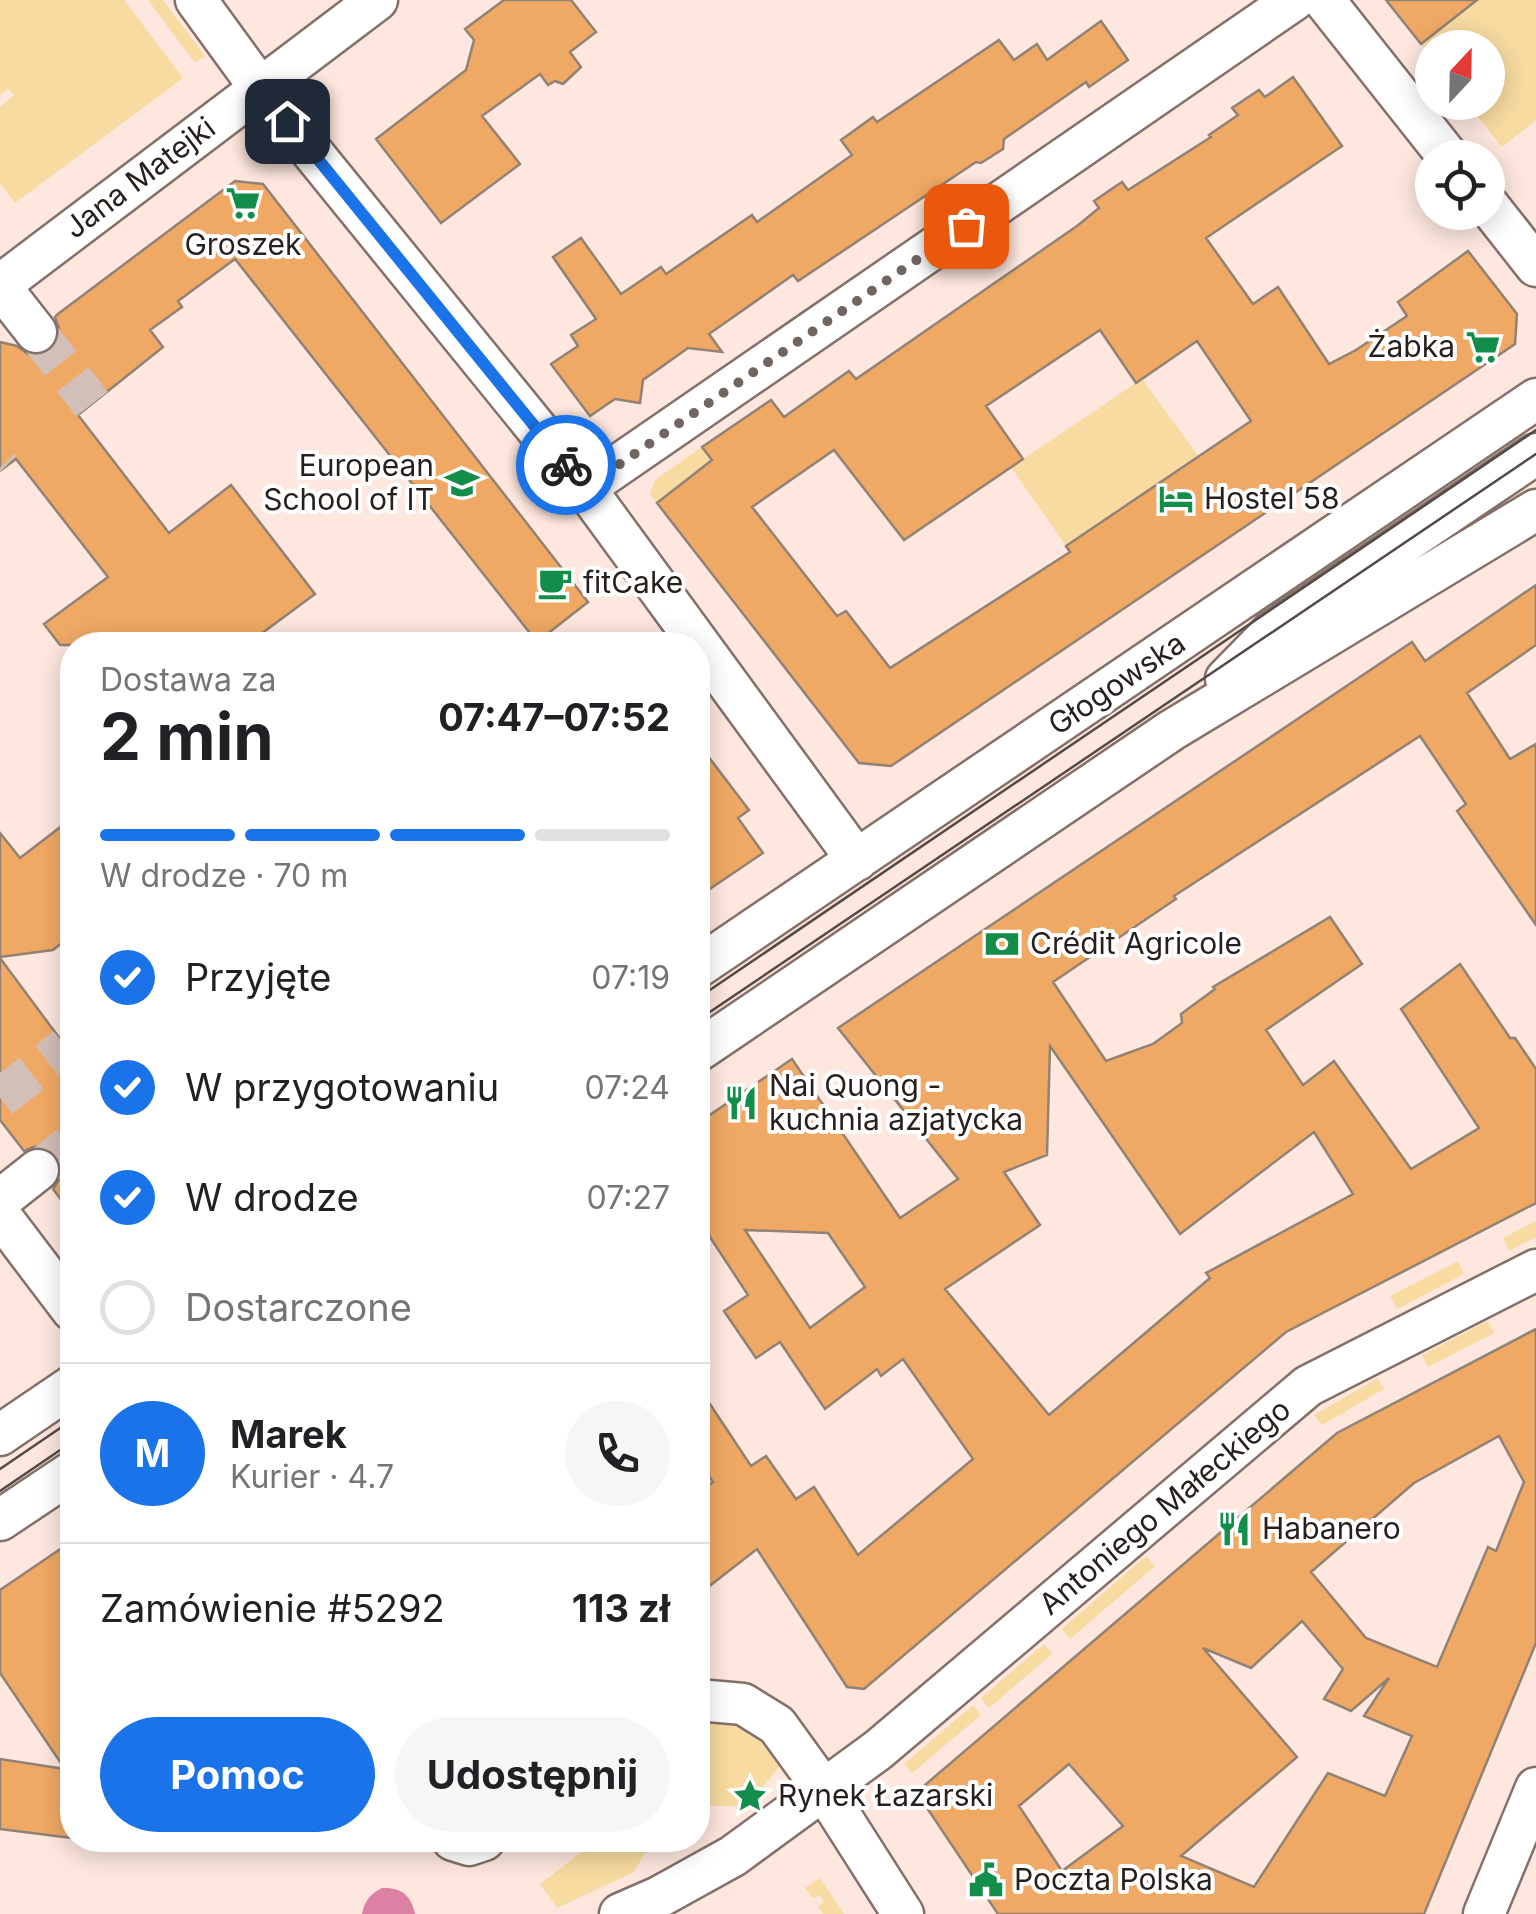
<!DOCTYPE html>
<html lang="pl">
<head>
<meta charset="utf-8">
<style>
	body { margin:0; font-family:Inter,sans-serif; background:#f6f6f6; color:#202124; height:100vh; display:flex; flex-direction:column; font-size:38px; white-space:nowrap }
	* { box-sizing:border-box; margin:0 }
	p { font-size:32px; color:#757577 }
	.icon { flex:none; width:55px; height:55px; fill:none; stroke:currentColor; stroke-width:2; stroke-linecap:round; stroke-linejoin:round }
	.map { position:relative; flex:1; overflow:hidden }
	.panel { position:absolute; left:60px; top:632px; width:650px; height:1220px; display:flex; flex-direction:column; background:#fff; border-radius:40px; box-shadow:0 5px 25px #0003 }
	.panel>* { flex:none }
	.needle { width:65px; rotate:22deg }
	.tools { position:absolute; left:1415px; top:30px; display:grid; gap:20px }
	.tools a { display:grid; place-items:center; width:90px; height:90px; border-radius:50%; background:#fff; box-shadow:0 5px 25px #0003; font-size:50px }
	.pin { position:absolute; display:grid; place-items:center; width:85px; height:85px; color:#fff; margin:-42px; border-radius:20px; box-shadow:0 5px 15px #0006 }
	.courier { position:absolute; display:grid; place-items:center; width:100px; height:100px; margin:-50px; border:8px solid #1a73e8; border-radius:50%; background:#fff; color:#222; box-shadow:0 2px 12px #0007 }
	.summary em { font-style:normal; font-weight:700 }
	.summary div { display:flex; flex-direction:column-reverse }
	.summary { display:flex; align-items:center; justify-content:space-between; height:170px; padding:0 40px }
	h1 { font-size:65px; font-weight:700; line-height:75px }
	.bar { display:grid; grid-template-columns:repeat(4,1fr); gap:15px 10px; align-content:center; height:120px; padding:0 40px }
	.bar i { height:12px; border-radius:8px; background:#e0e0e0 }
	.bar .on { background:#1a73e8 }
	.bar p { grid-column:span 4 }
	.line { display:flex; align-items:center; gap:25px; padding:0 40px; border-top:2px solid #e0e0e0 }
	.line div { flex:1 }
	.round { display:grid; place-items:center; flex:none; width:105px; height:105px; border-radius:52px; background:#f6f6f6 }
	ol { padding:0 40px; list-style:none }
	li { display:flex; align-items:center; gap:30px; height:110px }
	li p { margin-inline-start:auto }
	li .icon { padding:10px; border-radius:50%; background:#1a73e8; color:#fff; stroke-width:4 }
	li:last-child { color:#757577 }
	li i { width:55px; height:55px; border:5px solid #e0e0e0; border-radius:50% }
	.cta { display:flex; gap:20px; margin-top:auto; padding:20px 40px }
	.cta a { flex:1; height:115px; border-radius:60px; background:#1a73e8; color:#fff; font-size:40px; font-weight:700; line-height:115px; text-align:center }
	.cta a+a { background:#f6f6f6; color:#202124 }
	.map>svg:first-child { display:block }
	.green { fill:#f7dba0 }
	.water { fill:#dc81a3 }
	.building { fill:#f0a965; stroke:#918274; stroke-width:2.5; fill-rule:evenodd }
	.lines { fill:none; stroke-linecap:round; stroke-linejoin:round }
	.minor-tunnel { stroke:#d2bfb7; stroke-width:40; stroke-dasharray:40 20; stroke-linecap:butt }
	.minor-casing { stroke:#847069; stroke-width:45 }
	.minor { stroke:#fff; stroke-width:40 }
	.tram { stroke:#544a46; stroke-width:2.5 }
	.done { stroke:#716560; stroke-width:10; stroke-dasharray:0 18 }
	.route { stroke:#1a73e8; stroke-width:12 }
	.labels { text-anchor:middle; stroke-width:8; stroke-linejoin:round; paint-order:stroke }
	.street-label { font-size:30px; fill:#261f1c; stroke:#fff }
	.poi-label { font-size:30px; fill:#261f1c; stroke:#fff; text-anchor:start }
</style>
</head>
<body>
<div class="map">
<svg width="1536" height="1914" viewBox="0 0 1536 1914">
	<rect width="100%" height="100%" fill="#fde7de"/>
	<path class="green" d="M 0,0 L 124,0 L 183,78 L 15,203 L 0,183 L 0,107 L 14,95 L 8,89 L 0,95 Z
		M 148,0 L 163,0 L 205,56 L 195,63 Z
		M 1477,0 L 1536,0 L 1536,120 L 1502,147 L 1467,103 L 1488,102 L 1488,48 L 1432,48 L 1432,59 L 1421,44 Z
		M 1142,379 L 1199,457 L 1066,546 L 1011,467 Z
		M 702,447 L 712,460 L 657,503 L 650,494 L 655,480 Z
		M 1536,1221 L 1536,1237 L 1509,1251 L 1503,1238 Z
		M 1458,1261 L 1464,1274 L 1397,1309 L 1390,1296 Z
		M 1488,1321 L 1494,1333 L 1428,1367 L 1422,1355 Z
		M 1378,1378 L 1384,1389 L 1322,1425 L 1314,1415 Z
		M 1146,1556 L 1155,1566 L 1070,1639 L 1062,1629 Z
		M 1044,1644 L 1052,1654 L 989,1708 L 981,1698 Z
		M 973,1705 L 981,1715 L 912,1773 L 904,1764 Z
		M 698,1718 C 744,1721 754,1724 781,1764 L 749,1806 L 698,1806 L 698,1763 L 702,1759 L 698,1753 Z
		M 597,1840 L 652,1840 L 634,1872 L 557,1908 L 540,1884 Z
		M 820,1878 L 844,1914 L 823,1914 L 818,1906 L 824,1902 L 820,1895 L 813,1898 L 805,1888 Z"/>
	<path class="water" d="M 382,1888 C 401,1887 411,1895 415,1914 L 362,1914 C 365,1900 370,1894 382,1888 Z"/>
	<path class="building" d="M 504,0 L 571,0 L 596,32 L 570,52 L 581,67 L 563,84 L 555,81 L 548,85 L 540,74 L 482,116 L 520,164 L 441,223 L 376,139 L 466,70 L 474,40 L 465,29 Z
		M 1386,0 L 1477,0 L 1421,44 Z
		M 1101,21 L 1128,60 L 1089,87 L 1086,82 L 1004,139 L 1003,149 L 981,163 L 976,162 L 798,281 L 793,275 L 709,334 L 722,352 L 688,348 L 643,380 L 640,403 L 615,399 L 590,416 L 551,364 L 578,346 L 571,335 L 596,319 L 553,257 L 581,238 L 621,294 L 661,267 L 666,274 L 752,215 L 757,222 L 852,155 L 841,140 L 873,117 L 877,122 L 999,40 L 1014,60 L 1037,44 L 1047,60 Z
		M 1293,77 L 1342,146 L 1206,238 L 1253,304 L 1278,287 L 1329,364 L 1356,350 L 1407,316 L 1398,302 L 1468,251 L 1517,314 L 1515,344 L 891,766 L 859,763 L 657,503 L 712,460 L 702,447 L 771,400 L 784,417 L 849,371 L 856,379 L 1077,226 L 1099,208 L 1094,201 L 1122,182 L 1128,190 L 1211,137 L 1209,135 L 1238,115 L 1232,108 L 1259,90 L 1265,97 ZM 1100,330 L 1136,383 L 1197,341 L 1251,421 L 1066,546 L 1070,552 L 890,668 L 846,611 L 837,616 L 752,507 L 834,450 L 904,540 L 1023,459 L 986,406 Z
		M 235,181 L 263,184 L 588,602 L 537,642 L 235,259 L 178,301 L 182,307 L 150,330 L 163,347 L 78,415 L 169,533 L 231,485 L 315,594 L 246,645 L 60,645 L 44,624 L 108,577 L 16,459 L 0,471 L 0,342 L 17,346 L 28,354 L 38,356 L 50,351 L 58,340 L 59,328 L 55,317 L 58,314 Z
		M 1536,585 L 1536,645 L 1467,693 L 1510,759 L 1536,744 L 1536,925 L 1457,811 L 1466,804 L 1420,736 L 1174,896 L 1176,899 L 1053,982 L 1106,1061 L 1153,1044 L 1182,1023 L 1181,1014 L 1215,989 L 1213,987 L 1330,917 L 1362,964 L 1266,1030 L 1303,1085 L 1334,1061 L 1411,1169 L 1479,1128 L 1401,1009 L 1460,964 L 1510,1038 L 1515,1038 L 1536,1069 L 1536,1203 L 1286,1332 L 864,1689 L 847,1687 L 757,1549 L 698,1595 L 698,1493 L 713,1482 L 698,1460 L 698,1386 L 751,1466 L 766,1456 L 796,1499 L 814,1487 L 858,1555 L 973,1459 L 903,1359 L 881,1376 L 877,1369 L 825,1409 L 780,1342 L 756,1358 L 724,1311 L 748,1295 L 698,1219 L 698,1123 L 792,1059 L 900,1218 L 958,1179 L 838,1028 L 1412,642 L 1425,661 ZM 1050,1046 L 1180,1234 L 1314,1132 L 1353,1194 L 1206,1273 L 1210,1278 L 1049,1415 L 945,1289 L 1040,1225 L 1004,1172 L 1047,1155 ZM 745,1230 L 828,1233 L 865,1287 L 810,1328 Z
		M 698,743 L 749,810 L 738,818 L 763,853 L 698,897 Z
		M 72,818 L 72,935 L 53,950 L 0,957 L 0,833 L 20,858 Z
		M 0,958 L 72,1055 L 72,1214 L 53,1189 L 60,1178 L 62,1168 L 57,1156 L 46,1148 L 36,1146 L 24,1151 L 0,1120 Z
		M 1536,1329 L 1536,1643 L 1424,1914 L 998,1914 L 923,1802 L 925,1785 L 1337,1433 ZM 1499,1436 L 1524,1482 L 1496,1551 L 1488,1547 L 1437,1667 L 1366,1638 L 1311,1572 L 1414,1483 ZM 1302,1621 L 1343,1669 L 1324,1699 L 1351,1711 L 1389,1678 L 1364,1716 L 1412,1736 L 1385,1796 L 1328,1773 L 1254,1887 L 1181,1856 L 1297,1757 L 1203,1648 L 1251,1668 ZM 1069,1764 L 1123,1826 L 1062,1871 L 1019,1806 Z
		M 72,1541 L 72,1838 L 0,1829 L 0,1759 L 65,1769 L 0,1673 L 0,1590 Z"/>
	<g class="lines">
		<path class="minor-tunnel" d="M 36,332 L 92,404
			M 0,468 L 2,470
			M 0,1098 L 66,1047
			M 38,1170 L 72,1143"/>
		<g class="minor-casing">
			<path id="minor" d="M 196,0 L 260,88 L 585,488 L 857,860
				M 1324,0 L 1449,158
				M 1488,205 L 1536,266
				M 0,285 L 377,0
				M 0,286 L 36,332
				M 585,488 L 1294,0
				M 1226,679 L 1271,633 L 1536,454
				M 698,967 L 1536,399
				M 698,1051 L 1172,730 L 1536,510
				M 0,1200 L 38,1170
				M 0,1215 L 72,1310
				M 0,1435 L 72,1386
				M 0,1520 L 72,1472
				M 698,1700 L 743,1704 L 777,1725 L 824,1790 L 903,1914
				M 453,1840 L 469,1845 L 484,1840
				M 620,1914 L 659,1897 L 733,1856 L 878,1750 L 1308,1386 L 1536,1270
				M 1484,1914 L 1536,1788"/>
		</g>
		<use href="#minor" class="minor"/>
		<path class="tram" d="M 698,998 L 1536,430
			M 698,1020 L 1536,454
			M 0,1469 L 72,1420
			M 0,1491 L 72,1442"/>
	</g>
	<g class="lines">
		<path class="done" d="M 566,465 L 585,488 L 966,226"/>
		<path class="route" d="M 287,121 L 566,465"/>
	</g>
	<defs>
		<g id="supermarket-bare" transform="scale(2.7)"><path d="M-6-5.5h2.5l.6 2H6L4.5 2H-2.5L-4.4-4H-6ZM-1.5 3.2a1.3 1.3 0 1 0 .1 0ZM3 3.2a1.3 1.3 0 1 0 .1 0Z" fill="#138e4a" stroke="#fff" stroke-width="2.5" paint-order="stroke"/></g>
		<g id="school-bare" transform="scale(2.7)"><path d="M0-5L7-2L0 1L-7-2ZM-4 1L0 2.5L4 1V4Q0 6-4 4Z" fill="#138e4a" stroke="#fff" stroke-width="2.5" paint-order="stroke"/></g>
		<g id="hotel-bare" transform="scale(2.7)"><path d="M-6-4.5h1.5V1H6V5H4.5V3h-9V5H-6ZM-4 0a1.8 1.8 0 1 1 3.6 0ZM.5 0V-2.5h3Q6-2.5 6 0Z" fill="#138e4a" stroke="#fff" stroke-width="2.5" paint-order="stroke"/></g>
		<g id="cafe-bare" transform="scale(2.7)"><path d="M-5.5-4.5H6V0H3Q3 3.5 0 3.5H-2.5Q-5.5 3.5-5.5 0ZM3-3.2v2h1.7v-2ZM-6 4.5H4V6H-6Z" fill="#138e4a" stroke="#fff" stroke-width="2.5" paint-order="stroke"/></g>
		<g id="bank-bare" transform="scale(2.7)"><path d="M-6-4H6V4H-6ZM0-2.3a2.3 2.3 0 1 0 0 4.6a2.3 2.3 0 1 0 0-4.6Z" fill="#138e4a" stroke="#fff" stroke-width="2.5" paint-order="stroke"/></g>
		<g id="restaurant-bare" transform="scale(2.7)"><path d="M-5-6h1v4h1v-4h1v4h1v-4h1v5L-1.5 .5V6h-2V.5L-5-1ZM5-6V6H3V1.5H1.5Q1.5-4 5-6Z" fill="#138e4a" stroke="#fff" stroke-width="2.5" paint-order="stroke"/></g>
		<g id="sight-bare" transform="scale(2.7)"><path d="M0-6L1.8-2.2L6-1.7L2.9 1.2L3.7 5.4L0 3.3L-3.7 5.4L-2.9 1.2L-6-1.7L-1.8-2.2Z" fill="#138e4a" stroke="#fff" stroke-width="2.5" paint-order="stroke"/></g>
		<g id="civic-bare" transform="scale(2.7)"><path d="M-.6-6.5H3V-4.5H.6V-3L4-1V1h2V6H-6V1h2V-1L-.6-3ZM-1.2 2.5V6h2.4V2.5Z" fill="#138e4a" stroke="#fff" stroke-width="2.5" paint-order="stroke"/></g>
	</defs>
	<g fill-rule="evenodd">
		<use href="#supermarket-bare" x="243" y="203"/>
		<use href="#supermarket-bare" x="1483" y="347"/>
		<use href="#school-bare" x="462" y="483"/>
		<use href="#hotel-bare" x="1176" y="499"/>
		<use href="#cafe-bare" x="555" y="583"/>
		<use href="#bank-bare" x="1002" y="944"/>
		<use href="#restaurant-bare" x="741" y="1103"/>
		<use href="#restaurant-bare" x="1234" y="1529"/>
		<use href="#sight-bare" x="750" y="1796"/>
		<use href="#civic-bare" x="986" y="1880"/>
	</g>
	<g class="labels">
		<g class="street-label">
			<text transform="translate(140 178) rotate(-37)" y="10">Jana Matejki</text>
			<text transform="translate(1117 684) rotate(-34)" y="10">Głogowska</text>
			<text transform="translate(1165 1507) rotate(-40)" y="10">Antoniego Małeckiego</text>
		</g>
		<g class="poi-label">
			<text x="243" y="255" text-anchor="middle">Groszek</text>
			<text x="1455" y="357" text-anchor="end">Żabka</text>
			<text x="434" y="476" text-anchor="end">European<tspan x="434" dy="34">School of IT</tspan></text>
			<text x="1204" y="509">Hostel 58</text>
			<text x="583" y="593">fitCake</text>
			<text x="1030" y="954">Crédit Agricole</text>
			<text x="769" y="1096">Nai Quong -<tspan x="769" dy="34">kuchnia azjatycka</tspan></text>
			<text x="1262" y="1539">Habanero</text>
			<text x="778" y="1806">Rynek Łazarski</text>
			<text x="1014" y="1890">Poczta Polska</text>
		</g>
	</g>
</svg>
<div class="tools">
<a><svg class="needle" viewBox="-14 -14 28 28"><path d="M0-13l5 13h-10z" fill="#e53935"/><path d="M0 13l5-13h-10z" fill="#757577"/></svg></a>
<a><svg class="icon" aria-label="locate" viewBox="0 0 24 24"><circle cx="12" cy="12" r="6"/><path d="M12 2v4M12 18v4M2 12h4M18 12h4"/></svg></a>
</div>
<div class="pin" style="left:966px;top:226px;background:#ea580c"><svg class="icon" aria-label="bag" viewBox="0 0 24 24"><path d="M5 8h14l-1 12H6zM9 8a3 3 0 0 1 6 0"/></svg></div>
<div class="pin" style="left:287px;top:121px;background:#1f2937"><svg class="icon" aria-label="home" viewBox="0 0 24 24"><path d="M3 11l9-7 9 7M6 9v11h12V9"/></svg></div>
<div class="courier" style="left:566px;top:465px"><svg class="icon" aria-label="bike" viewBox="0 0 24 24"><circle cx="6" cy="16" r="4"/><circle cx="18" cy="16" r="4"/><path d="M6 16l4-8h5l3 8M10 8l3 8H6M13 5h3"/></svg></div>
<section class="panel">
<div class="summary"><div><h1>2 min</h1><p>Dostawa za</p></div><em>07:47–07:52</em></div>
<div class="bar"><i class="on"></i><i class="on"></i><i class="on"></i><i></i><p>W drodze · 70 m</p></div>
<ol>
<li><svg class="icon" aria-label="check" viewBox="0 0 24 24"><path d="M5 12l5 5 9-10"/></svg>Przyjęte<p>07:19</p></li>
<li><svg class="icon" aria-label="check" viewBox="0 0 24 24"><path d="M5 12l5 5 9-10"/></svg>W przygotowaniu<p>07:24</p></li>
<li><svg class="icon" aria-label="check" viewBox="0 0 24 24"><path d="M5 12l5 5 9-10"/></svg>W drodze<p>07:27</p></li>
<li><i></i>Dostarczone</li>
</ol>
<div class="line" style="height:180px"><b class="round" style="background:#1a73e8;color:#fff">M</b><div><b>Marek</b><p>Kurier · 4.7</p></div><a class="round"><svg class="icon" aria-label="phone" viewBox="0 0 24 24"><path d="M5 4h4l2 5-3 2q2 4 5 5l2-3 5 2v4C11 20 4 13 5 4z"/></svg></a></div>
<div class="line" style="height:130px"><div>Zamówienie #5292</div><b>113 zł</b></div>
<div class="cta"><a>Pomoc</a><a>Udostępnij</a></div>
</section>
</div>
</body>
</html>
